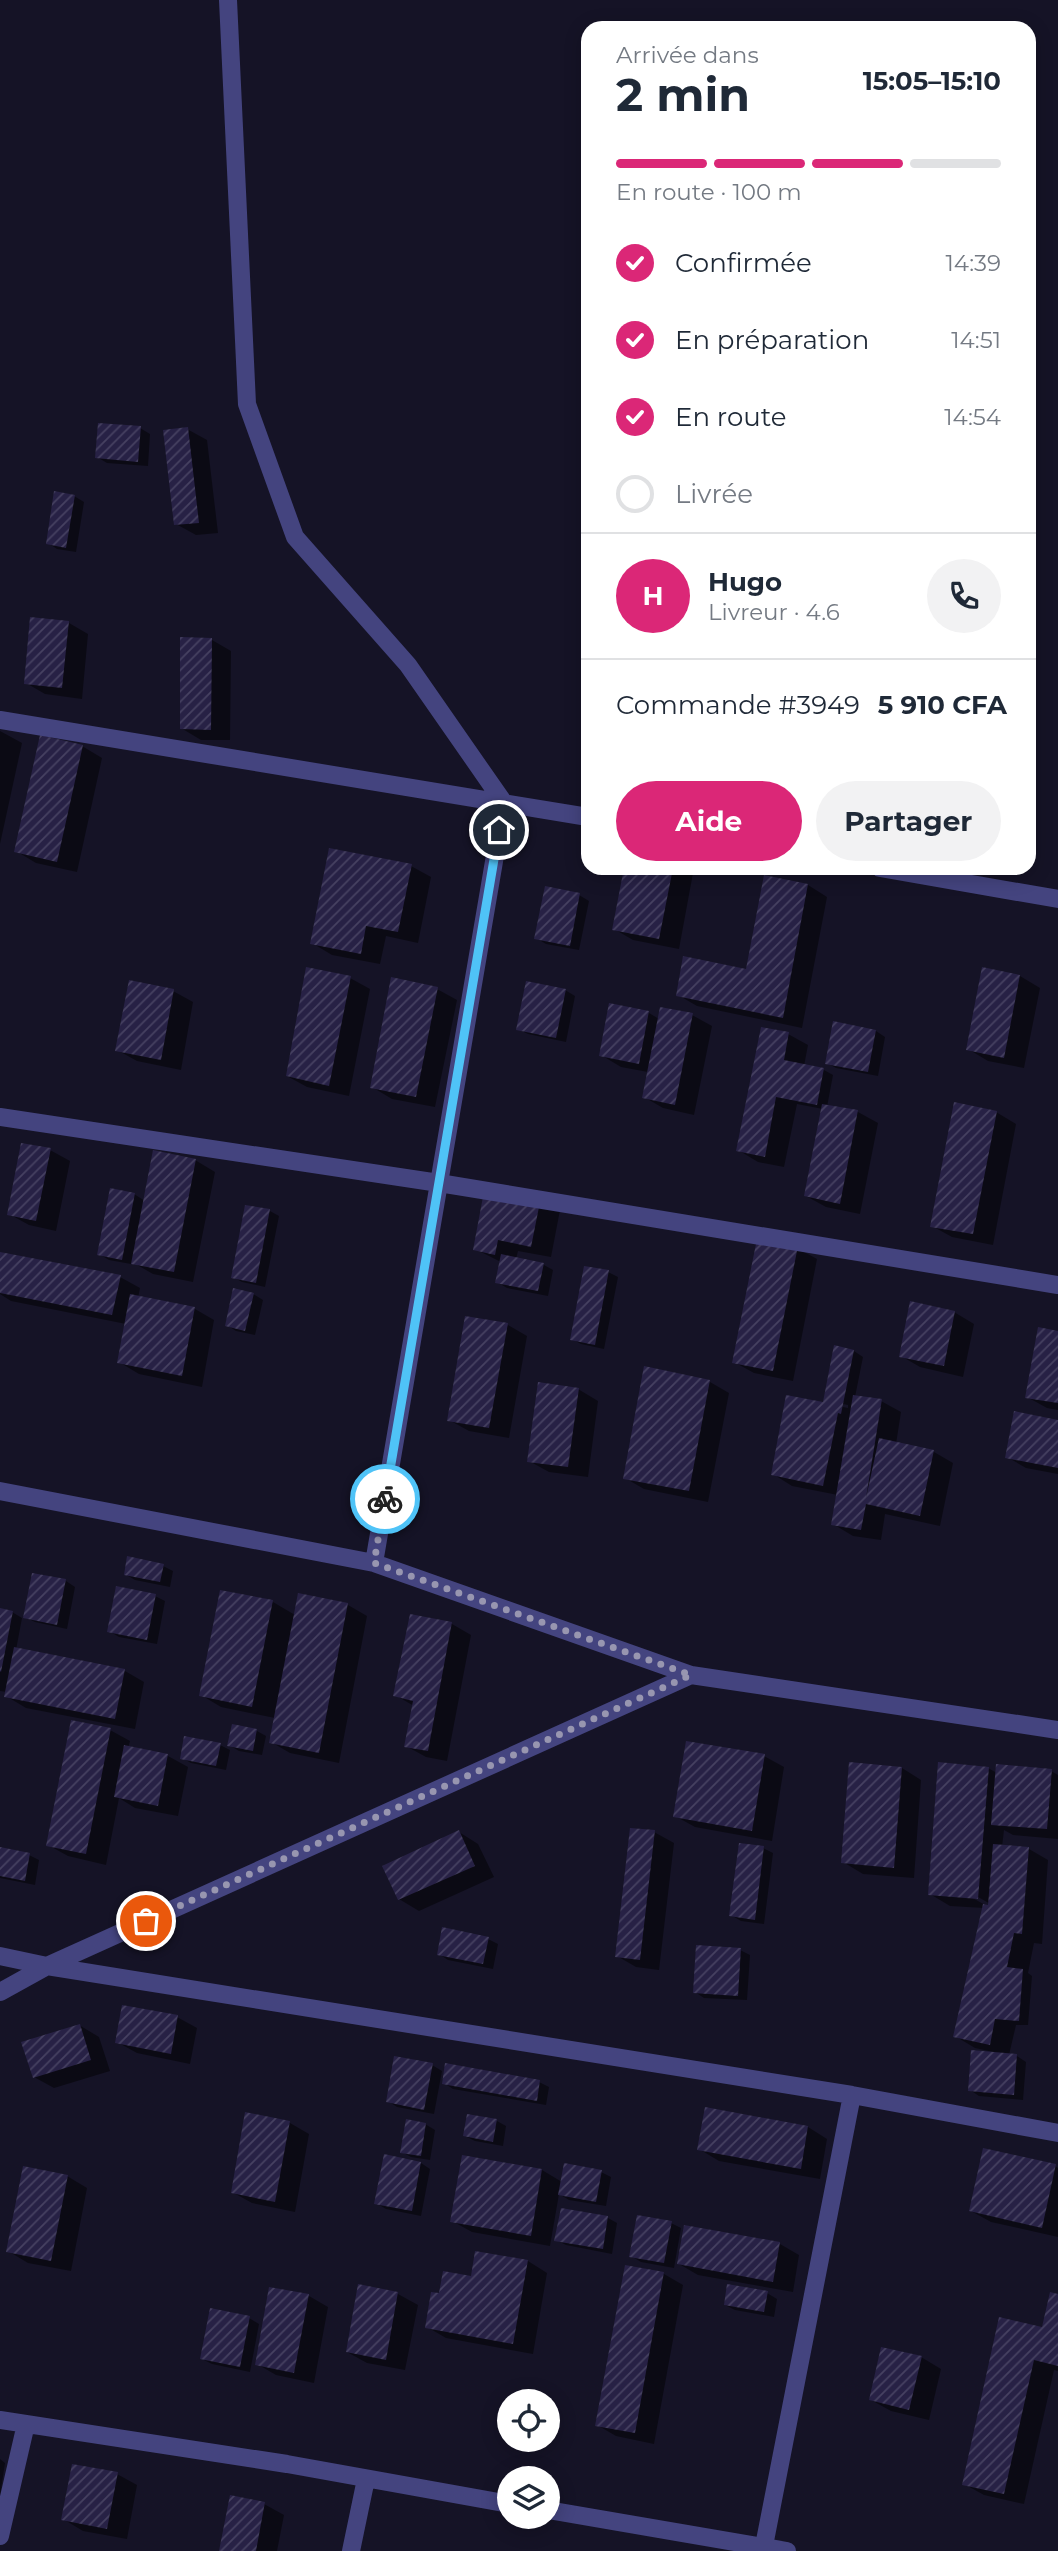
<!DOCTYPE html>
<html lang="fr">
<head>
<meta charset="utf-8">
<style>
	body { margin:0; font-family:Montserrat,sans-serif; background:#f2f2f3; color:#1f2937; height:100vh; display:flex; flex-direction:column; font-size:26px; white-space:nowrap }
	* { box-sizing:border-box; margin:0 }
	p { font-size:23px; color:#747a83 }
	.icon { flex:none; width:38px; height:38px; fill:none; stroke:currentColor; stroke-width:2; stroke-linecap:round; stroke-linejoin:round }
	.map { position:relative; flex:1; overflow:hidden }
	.drawer { position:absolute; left:581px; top:21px; width:455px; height:854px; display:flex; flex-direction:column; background:#fff; border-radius:21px; box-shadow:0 4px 18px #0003 }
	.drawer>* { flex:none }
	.buttons { position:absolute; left:497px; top:2389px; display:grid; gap:14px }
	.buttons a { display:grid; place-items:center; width:63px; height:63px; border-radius:50%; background:#fff; box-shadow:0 4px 18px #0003; font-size:35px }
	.pin { position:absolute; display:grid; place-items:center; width:60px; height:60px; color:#fff; margin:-30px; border:4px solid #fff; border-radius:50%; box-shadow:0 2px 7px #0007 }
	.courier { position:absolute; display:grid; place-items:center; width:70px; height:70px; margin:-35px; border:5px solid #4fc3f7; border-radius:50%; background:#fff; color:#222; box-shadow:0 2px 9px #0007 }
	.overview em { font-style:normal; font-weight:700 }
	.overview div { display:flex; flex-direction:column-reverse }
	.overview { display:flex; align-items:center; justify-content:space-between; height:119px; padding:0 35px }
	h1 { font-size:46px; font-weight:700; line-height:52px }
	.bar { display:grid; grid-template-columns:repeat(4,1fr); gap:10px 7px; align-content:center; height:84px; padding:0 35px }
	.bar i { height:9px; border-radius:5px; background:#e0e1e3 }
	.bar .active { background:#db2777 }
	.bar p { grid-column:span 4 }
	.line { display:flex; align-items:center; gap:18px; padding:0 35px; border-top:2px solid #e0e1e3 }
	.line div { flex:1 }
	.round { display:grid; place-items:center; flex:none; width:74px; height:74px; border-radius:37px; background:#f2f2f3 }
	ol { padding:0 35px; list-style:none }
	li { display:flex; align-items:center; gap:21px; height:77px }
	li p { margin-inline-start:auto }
	li .icon { padding:7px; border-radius:50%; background:#db2777; color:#fff; stroke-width:4 }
	li:last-child { color:#747a83 }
	li i { width:38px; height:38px; border:4px solid #e0e1e3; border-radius:50% }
	.primary-button { display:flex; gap:14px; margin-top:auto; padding:14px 35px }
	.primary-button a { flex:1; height:80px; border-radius:42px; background:#db2777; color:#fff; font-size:28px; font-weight:700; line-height:80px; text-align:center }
	.primary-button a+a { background:#f2f2f3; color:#1f2937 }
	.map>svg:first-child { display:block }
	.shadow { fill:#0007; fill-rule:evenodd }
	.building { fill:url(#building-hatch) }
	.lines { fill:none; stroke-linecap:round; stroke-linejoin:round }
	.minor { stroke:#44447f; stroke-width:18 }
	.done { stroke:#9896b0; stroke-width:7; stroke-dasharray:0 12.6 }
	.route { stroke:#4fc3f7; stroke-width:9 }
</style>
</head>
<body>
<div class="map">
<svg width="1058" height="2551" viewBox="0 0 1058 2551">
	<defs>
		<pattern id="building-hatch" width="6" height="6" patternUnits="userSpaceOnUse" patternTransform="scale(1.75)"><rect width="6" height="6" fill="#272145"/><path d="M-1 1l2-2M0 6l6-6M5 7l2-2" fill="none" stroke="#464161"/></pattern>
	</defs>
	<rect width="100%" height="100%" fill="#151326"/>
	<path class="shadow" d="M 140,428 L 150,434 L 148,466 L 107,463 L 97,457 Z
		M 187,429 L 207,440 L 218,533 L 196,535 L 176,524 Z
		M 74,496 L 84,502 L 76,552 L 57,549 L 48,543 Z
		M 69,623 L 88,634 L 82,699 L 45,694 L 26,683 Z
		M 212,640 L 231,651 L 230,740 L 201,740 L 181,728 Z
		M 0,731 L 22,743 L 0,844 Z
		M 82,746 L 102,758 L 77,872 L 36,863 L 16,851 Z
		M 411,866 L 431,877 L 418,943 L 386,936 L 380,964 L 332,955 L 312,943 Z
		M 625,868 L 685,868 L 693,873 L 679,949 L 633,940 L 614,929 Z
		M 808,885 L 827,897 L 802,1028 L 697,1006 L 678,995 L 748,971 Z
		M 579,895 L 589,901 L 579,950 L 546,944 L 536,938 Z
		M 983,969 L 1020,976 L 1040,988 L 1024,1068 L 988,1061 L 968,1049 Z
		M 350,978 L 370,989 L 349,1096 L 307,1087 L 287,1076 Z
		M 437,989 L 457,1000 L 435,1107 L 392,1099 L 372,1087 Z
		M 565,990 L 575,996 L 566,1042 L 528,1034 L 518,1029 Z
		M 173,991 L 193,1002 L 181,1070 L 137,1061 L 117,1050 Z
		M 611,1005 L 649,1013 L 659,1019 L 692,1015 L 712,1026 L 694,1115 L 663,1108 L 644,1097 L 648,1072 L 621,1067 L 601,1055 Z
		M 834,1023 L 876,1031 L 885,1037 L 878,1076 L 836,1068 L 827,1063 Z
		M 788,1034 L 808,1045 L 804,1066 L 824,1070 L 833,1075 L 827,1107 L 858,1112 L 878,1123 L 860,1214 L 826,1207 L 806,1196 L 823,1109 L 797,1104 L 784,1167 L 758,1162 L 738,1150 Z
		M 996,1112 L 1016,1124 L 993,1245 L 952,1237 L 932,1226 Z
		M 50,1150 L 70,1161 L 56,1231 L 29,1225 L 9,1214 Z
		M 195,1160 L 215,1172 L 193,1282 L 153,1274 L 132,1262 L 131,1264 L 109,1260 L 99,1254 L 134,1194 L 145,1201 Z
		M 486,1188 L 560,1210 L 551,1257 L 518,1251 L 516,1259 L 544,1265 L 553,1270 L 548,1296 L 507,1288 L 497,1282 L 501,1262 L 475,1249 Z
		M 270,1211 L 279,1216 L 265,1287 L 242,1282 L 233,1277 Z
		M 797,1248 L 817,1259 L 793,1381 L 754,1373 L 734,1362 Z
		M 0,1253 L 120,1277 L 140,1288 L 138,1298 L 195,1309 L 214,1320 L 202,1387 L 139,1374 L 119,1362 L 126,1324 L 11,1301 L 0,1294 Z
		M 608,1272 L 618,1277 L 604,1349 L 581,1344 L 572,1339 Z
		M 253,1294 L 263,1300 L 255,1335 L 236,1331 L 227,1325 Z
		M 954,1312 L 974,1324 L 963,1377 L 920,1367 L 901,1356 Z
		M 508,1325 L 527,1336 L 509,1438 L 469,1431 L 449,1420 Z
		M 1058,1333 L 1058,1410 L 1047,1408 L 1027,1397 Z
		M 854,1351 L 863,1357 L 855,1397 L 881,1401 L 901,1412 L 896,1444 L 934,1452 L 953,1463 L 940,1526 L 885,1514 L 881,1540 L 853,1536 L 833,1524 L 838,1495 L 792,1486 L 773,1474 L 825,1404 ZM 833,1402 L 848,1405 L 848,1408 L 833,1405 Z
		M 710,1382 L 729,1393 L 708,1502 L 644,1489 L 625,1478 Z
		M 578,1389 L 598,1401 L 588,1477 L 549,1472 L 529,1461 Z
		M 1058,1421 L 1058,1474 L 1026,1468 L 1007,1457 Z
		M 163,1566 L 173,1571 L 170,1587 L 135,1580 L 125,1574 Z
		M 66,1581 L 75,1587 L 67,1629 L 35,1622 L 25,1617 Z
		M 299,1595 L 348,1605 L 367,1616 L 339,1763 L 290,1753 L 271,1742 L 275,1718 L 221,1707 L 201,1695 L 273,1602 L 295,1615 Z
		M 155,1596 L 165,1601 L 157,1644 L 119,1637 L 109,1631 Z
		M 0,1610 L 12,1612 L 22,1618 L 16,1650 L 125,1671 L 144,1682 L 135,1729 L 26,1708 L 6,1696 L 7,1692 L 0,1691 Z
		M 411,1616 L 452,1624 L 471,1635 L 447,1761 L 426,1757 L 406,1746 L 414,1706 L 395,1695 Z
		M 233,1726 L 257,1731 L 266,1736 L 262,1755 L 239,1751 L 229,1745 Z
		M 110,1730 L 130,1741 L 128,1748 L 168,1756 L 188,1767 L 178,1816 L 135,1808 L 119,1798 L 106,1865 L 68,1856 L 48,1845 Z
		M 220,1745 L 230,1750 L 226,1770 L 191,1763 L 182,1758 Z
		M 764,1756 L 784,1767 L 772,1841 L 695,1827 L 675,1816 Z
		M 902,1768 L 921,1780 L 914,1878 L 863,1874 L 843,1862 Z
		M 988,1768 L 997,1773 L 1051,1771 L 1058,1775 L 1058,1839 L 1013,1835 L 1004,1830 L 1002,1847 L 1029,1849 L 1048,1860 L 1042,1944 L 1034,1943 L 1028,1973 L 1032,1976 L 1028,2025 L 1016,2025 L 1009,2055 L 1017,2056 L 1026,2062 L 1023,2100 L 979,2096 L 970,2090 L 993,2052 L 975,2048 L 955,2036 L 984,1908 L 950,1906 L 930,1894 ZM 971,1893 L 994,1906 L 987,1906 L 969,1896 Z
		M 459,1832 L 478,1844 L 494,1877 L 419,1911 L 399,1899 Z
		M 654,1832 L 674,1843 L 659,1970 L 636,1967 L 617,1956 Z
		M 763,1848 L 773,1853 L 764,1924 L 741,1921 L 731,1915 Z
		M 0,1849 L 29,1855 L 39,1860 L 35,1885 L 0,1878 Z
		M 488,1939 L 498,1944 L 493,1969 L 448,1960 L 439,1954 Z
		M 740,1950 L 750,1955 L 747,2000 L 704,1998 L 695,1992 Z
		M 177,2017 L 197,2028 L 190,2064 L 137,2053 L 117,2042 Z
		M 79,2025 L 99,2037 L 110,2071 L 54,2088 L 34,2077 Z
		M 432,2065 L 442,2071 L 434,2114 L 397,2107 L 388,2101 Z
		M 539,2082 L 549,2087 L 546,2105 L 453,2089 L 444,2083 Z
		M 247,2114 L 290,2123 L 309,2134 L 295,2212 L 252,2203 L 232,2192 Z
		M 497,2121 L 506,2126 L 503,2146 L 475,2141 L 465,2136 Z
		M 425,2124 L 435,2130 L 430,2160 L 411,2157 L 402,2152 Z
		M 808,2127 L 827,2139 L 820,2179 L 719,2161 L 699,2149 Z
		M 463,2157 L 542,2170 L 562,2182 L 601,2172 L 611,2177 L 606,2206 L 569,2200 L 559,2194 L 550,2246 L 472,2232 L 452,2221 Z
		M 421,2163 L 430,2169 L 421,2216 L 386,2209 L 376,2203 Z
		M 1055,2166 L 1058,2168 L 1058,2237 L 991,2222 L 971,2211 Z
		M 67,2176 L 87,2188 L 71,2271 L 28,2263 L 8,2251 Z
		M 608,2218 L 617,2223 L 612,2254 L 566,2245 L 556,2240 Z
		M 671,2223 L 681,2228 L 674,2268 L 641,2262 L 631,2256 Z
		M 780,2244 L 799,2255 L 793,2292 L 698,2275 L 679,2264 Z
		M 528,2261 L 547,2273 L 533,2354 L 446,2338 L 427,2327 L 440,2295 L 472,2278 Z
		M 626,2267 L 664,2274 L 683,2285 L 654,2444 L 616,2436 L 597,2425 Z
		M 360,2286 L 398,2294 L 418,2305 L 405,2370 L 367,2363 L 347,2352 Z
		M 271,2289 L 309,2296 L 328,2307 L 314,2383 L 276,2375 L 257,2364 Z
		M 767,2293 L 777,2299 L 774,2317 L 735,2310 L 725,2305 Z
		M 1058,2295 L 1058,2371 L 1054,2370 L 1024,2504 L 984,2495 L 964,2484 Z
		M 249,2318 L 259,2324 L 250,2372 L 212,2364 L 202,2359 Z
		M 921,2357 L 941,2369 L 929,2420 L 891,2411 L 871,2400 Z
		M 0,2459 L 5,2463 L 0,2496 Z
		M 117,2474 L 137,2485 L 127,2539 L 83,2531 L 63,2519 Z
		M 264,2504 L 284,2515 L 277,2551 L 221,2551 Z"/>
	<path class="building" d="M 98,423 L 141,426 L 138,462 L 95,458 Z
		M 188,427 L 199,523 L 174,525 L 163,430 Z
		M 54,491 L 75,495 L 66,548 L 46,544 Z
		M 30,617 L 69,621 L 62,688 L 24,684 Z
		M 180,637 L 212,638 L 211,730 L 180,729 Z
		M 40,735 L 83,745 L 57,862 L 14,852 Z
		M 329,848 L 412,864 L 398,932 L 366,926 L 361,954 L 310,944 Z
		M 624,868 L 673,868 L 659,939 L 612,930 Z
		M 764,875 L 808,884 L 783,1018 L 676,996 L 683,956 L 746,969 Z
		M 545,886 L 580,893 L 570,946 L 534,939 Z
		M 306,967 L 351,976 L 329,1086 L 286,1076 Z
		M 982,967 L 1020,975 L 1004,1058 L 966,1050 Z
		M 391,977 L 438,987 L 416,1097 L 370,1088 Z
		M 129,980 L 174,989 L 161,1060 L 115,1051 Z
		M 526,981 L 566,989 L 556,1038 L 516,1030 Z
		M 609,1003 L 649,1011 L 639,1064 L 599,1056 Z
		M 660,1007 L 693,1013 L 675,1105 L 642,1098 Z
		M 833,1021 L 876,1030 L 868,1072 L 825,1064 Z
		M 761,1027 L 789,1032 L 784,1060 L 824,1068 L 817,1105 L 776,1097 L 765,1157 L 736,1151 Z
		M 954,1102 L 997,1111 L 973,1234 L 930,1227 Z
		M 822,1104 L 858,1110 L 840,1204 L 804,1196 Z
		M 21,1143 L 51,1148 L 36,1221 L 7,1215 Z
		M 153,1150 L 196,1159 L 174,1272 L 131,1264 Z
		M 485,1186 L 541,1197 L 531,1247 L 498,1240 L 495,1255 L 473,1250 Z
		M 110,1188 L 135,1193 L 122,1260 L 97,1255 Z
		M 245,1205 L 270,1209 L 256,1283 L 231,1278 Z
		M 757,1239 L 798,1246 L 773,1371 L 732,1363 Z
		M 0,1252 L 121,1275 L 112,1315 L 0,1293 Z
		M 501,1254 L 544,1263 L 538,1291 L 495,1283 Z
		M 584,1266 L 609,1270 L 595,1345 L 570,1340 Z
		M 233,1288 L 254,1293 L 245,1331 L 225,1326 Z
		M 130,1294 L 195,1307 L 182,1376 L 117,1363 Z
		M 910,1301 L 955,1311 L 944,1366 L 899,1357 Z
		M 465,1316 L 508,1323 L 489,1428 L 447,1421 Z
		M 1038,1327 L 1058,1331 L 1058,1403 L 1025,1398 Z
		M 834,1345 L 854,1350 L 841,1414 L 838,1413 L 823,1486 L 771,1475 L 786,1395 L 823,1402 Z
		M 644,1366 L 710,1380 L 689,1491 L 623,1479 Z
		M 538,1382 L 579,1388 L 568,1467 L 527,1462 Z
		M 853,1395 L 882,1399 L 866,1498 L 879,1438 L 934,1450 L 920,1516 L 866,1504 L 861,1530 L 831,1525 Z
		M 1014,1411 L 1058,1420 L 1058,1468 L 1005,1458 Z
		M 127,1556 L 164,1564 L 160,1582 L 124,1575 Z
		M 32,1573 L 66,1579 L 57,1625 L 23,1618 Z
		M 116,1586 L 156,1594 L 147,1640 L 107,1632 Z
		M 220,1590 L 273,1600 L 252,1707 L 199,1696 Z
		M 298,1593 L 348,1603 L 319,1753 L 269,1743 Z
		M 0,1608 L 13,1611 L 1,1672 L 0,1671 Z
		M 410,1614 L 452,1622 L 428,1751 L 404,1747 L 413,1701 L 393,1696 Z
		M 14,1647 L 125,1669 L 115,1719 L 4,1697 Z
		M 71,1720 L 111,1728 L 86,1854 L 46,1846 Z
		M 232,1724 L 257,1729 L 253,1751 L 227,1746 Z
		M 184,1736 L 221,1743 L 216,1766 L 180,1759 Z
		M 686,1741 L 765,1754 L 752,1831 L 673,1817 Z
		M 124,1745 L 168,1754 L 158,1806 L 114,1797 Z
		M 849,1762 L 902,1767 L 894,1868 L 841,1863 Z
		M 938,1762 L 989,1767 L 978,1899 L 928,1895 Z
		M 996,1764 L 1052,1769 L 1047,1829 L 991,1825 Z
		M 630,1828 L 655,1830 L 640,1960 L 615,1957 Z
		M 459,1830 L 475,1866 L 398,1900 L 382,1866 Z
		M 739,1843 L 764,1846 L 755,1920 L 729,1916 Z
		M 993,1844 L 1029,1847 L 1022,1934 L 1014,1933 L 1007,1967 L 1023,1969 L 1019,2021 L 995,2019 L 990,2045 L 953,2037 L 983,1904 L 988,1905 Z
		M 0,1847 L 30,1853 L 25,1881 L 0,1876 Z
		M 442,1927 L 489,1937 L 483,1964 L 437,1955 Z
		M 696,1945 L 741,1948 L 738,1996 L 693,1993 Z
		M 122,2005 L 178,2015 L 171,2054 L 115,2043 Z
		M 80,2024 L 91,2060 L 33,2078 L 21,2042 Z
		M 971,2050 L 1017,2054 L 1014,2095 L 968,2091 Z
		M 394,2056 L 433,2063 L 424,2110 L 386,2102 Z
		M 445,2063 L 540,2080 L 537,2101 L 442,2084 Z
		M 705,2107 L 808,2126 L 801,2169 L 697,2150 Z
		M 245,2112 L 290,2121 L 275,2202 L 231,2193 Z
		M 467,2114 L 497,2119 L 493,2142 L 463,2136 Z
		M 406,2119 L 426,2123 L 421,2156 L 400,2153 Z
		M 983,2148 L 1056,2164 L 1042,2228 L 969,2211 Z
		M 384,2154 L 421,2162 L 412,2211 L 374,2204 Z
		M 462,2155 L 542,2169 L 531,2236 L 450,2222 Z
		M 564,2163 L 602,2170 L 596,2202 L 558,2195 Z
		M 23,2166 L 68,2175 L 51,2261 L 6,2252 Z
		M 561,2208 L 608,2216 L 603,2249 L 554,2241 Z
		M 637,2215 L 672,2221 L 664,2263 L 629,2257 Z
		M 684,2225 L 780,2242 L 773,2282 L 677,2264 Z
		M 475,2251 L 528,2260 L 513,2344 L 425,2328 L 431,2292 L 439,2293 L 443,2271 L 471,2276 Z
		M 625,2265 L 664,2272 L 635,2433 L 595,2426 Z
		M 358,2284 L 398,2292 L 386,2360 L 346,2352 Z
		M 727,2284 L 768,2291 L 764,2312 L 724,2305 Z
		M 269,2287 L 309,2294 L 294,2373 L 255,2365 Z
		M 1050,2292 L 1058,2294 L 1058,2366 L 1034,2360 L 1004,2494 L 962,2485 L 999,2317 L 1042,2327 Z
		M 210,2308 L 250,2316 L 240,2367 L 200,2359 Z
		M 881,2347 L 922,2356 L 909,2410 L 869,2400 Z
		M 72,2464 L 118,2472 L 107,2529 L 61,2520 Z
		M 230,2495 L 265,2502 L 256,2551 L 219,2551 Z"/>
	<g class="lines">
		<path class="minor" d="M 228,0 L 247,404 L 295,537 L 408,665 L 504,803 L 374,1563
			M 0,720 L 588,817
			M 880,868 L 1058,899
			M 0,1117 L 439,1183 L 1058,1285
			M 0,1491 L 374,1563 L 691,1675 L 1058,1730
			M 0,1956 L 47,1966 L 852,2095 L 1058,2133
			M 0,1992 L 47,1966 L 691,1675
			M 0,2420 L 287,2464 L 509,2504
			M 548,2510 L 787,2551
			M 0,2536 L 26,2424
			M 351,2551 L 366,2479
			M 763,2551 L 852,2095"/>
	</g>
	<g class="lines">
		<path class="done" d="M 146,1921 L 691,1675 L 374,1563 L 385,1499"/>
		<path class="route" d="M 385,1499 L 499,830"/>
	</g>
</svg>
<div class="buttons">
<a><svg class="icon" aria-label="locate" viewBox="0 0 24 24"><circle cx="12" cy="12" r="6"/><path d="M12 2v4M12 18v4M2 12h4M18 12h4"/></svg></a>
<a><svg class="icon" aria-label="layers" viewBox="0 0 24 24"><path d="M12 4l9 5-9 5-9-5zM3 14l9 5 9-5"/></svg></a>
</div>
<div class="pin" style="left:146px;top:1921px;background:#ea580c"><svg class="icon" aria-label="bag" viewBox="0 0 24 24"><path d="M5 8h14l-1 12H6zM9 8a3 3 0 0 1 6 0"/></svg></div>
<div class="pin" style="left:499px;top:830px;background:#1f2937"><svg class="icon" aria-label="home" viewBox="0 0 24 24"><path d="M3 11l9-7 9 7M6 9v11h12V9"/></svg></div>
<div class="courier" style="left:385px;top:1499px"><svg class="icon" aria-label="bike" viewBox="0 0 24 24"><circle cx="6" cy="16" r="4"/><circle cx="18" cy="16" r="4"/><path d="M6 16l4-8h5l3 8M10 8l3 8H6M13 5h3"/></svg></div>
<section class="drawer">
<div class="overview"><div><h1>2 min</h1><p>Arrivée dans</p></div><em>15:05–15:10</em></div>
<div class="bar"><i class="active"></i><i class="active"></i><i class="active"></i><i></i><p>En route · 100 m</p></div>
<ol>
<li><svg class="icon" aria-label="check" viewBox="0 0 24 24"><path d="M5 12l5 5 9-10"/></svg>Confirmée<p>14:39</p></li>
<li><svg class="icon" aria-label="check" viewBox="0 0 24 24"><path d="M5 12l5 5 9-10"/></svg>En préparation<p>14:51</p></li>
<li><svg class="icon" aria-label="check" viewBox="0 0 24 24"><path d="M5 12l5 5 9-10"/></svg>En route<p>14:54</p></li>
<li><i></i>Livrée</li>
</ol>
<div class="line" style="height:126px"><b class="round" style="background:#db2777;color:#fff">H</b><div><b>Hugo</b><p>Livreur · 4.6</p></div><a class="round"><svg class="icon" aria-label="phone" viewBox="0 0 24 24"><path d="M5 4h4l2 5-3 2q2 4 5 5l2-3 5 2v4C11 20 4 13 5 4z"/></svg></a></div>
<div class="line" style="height:91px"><div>Commande #3949</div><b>5 910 CFA</b></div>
<div class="primary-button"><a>Aide</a><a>Partager</a></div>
</section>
</div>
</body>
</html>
